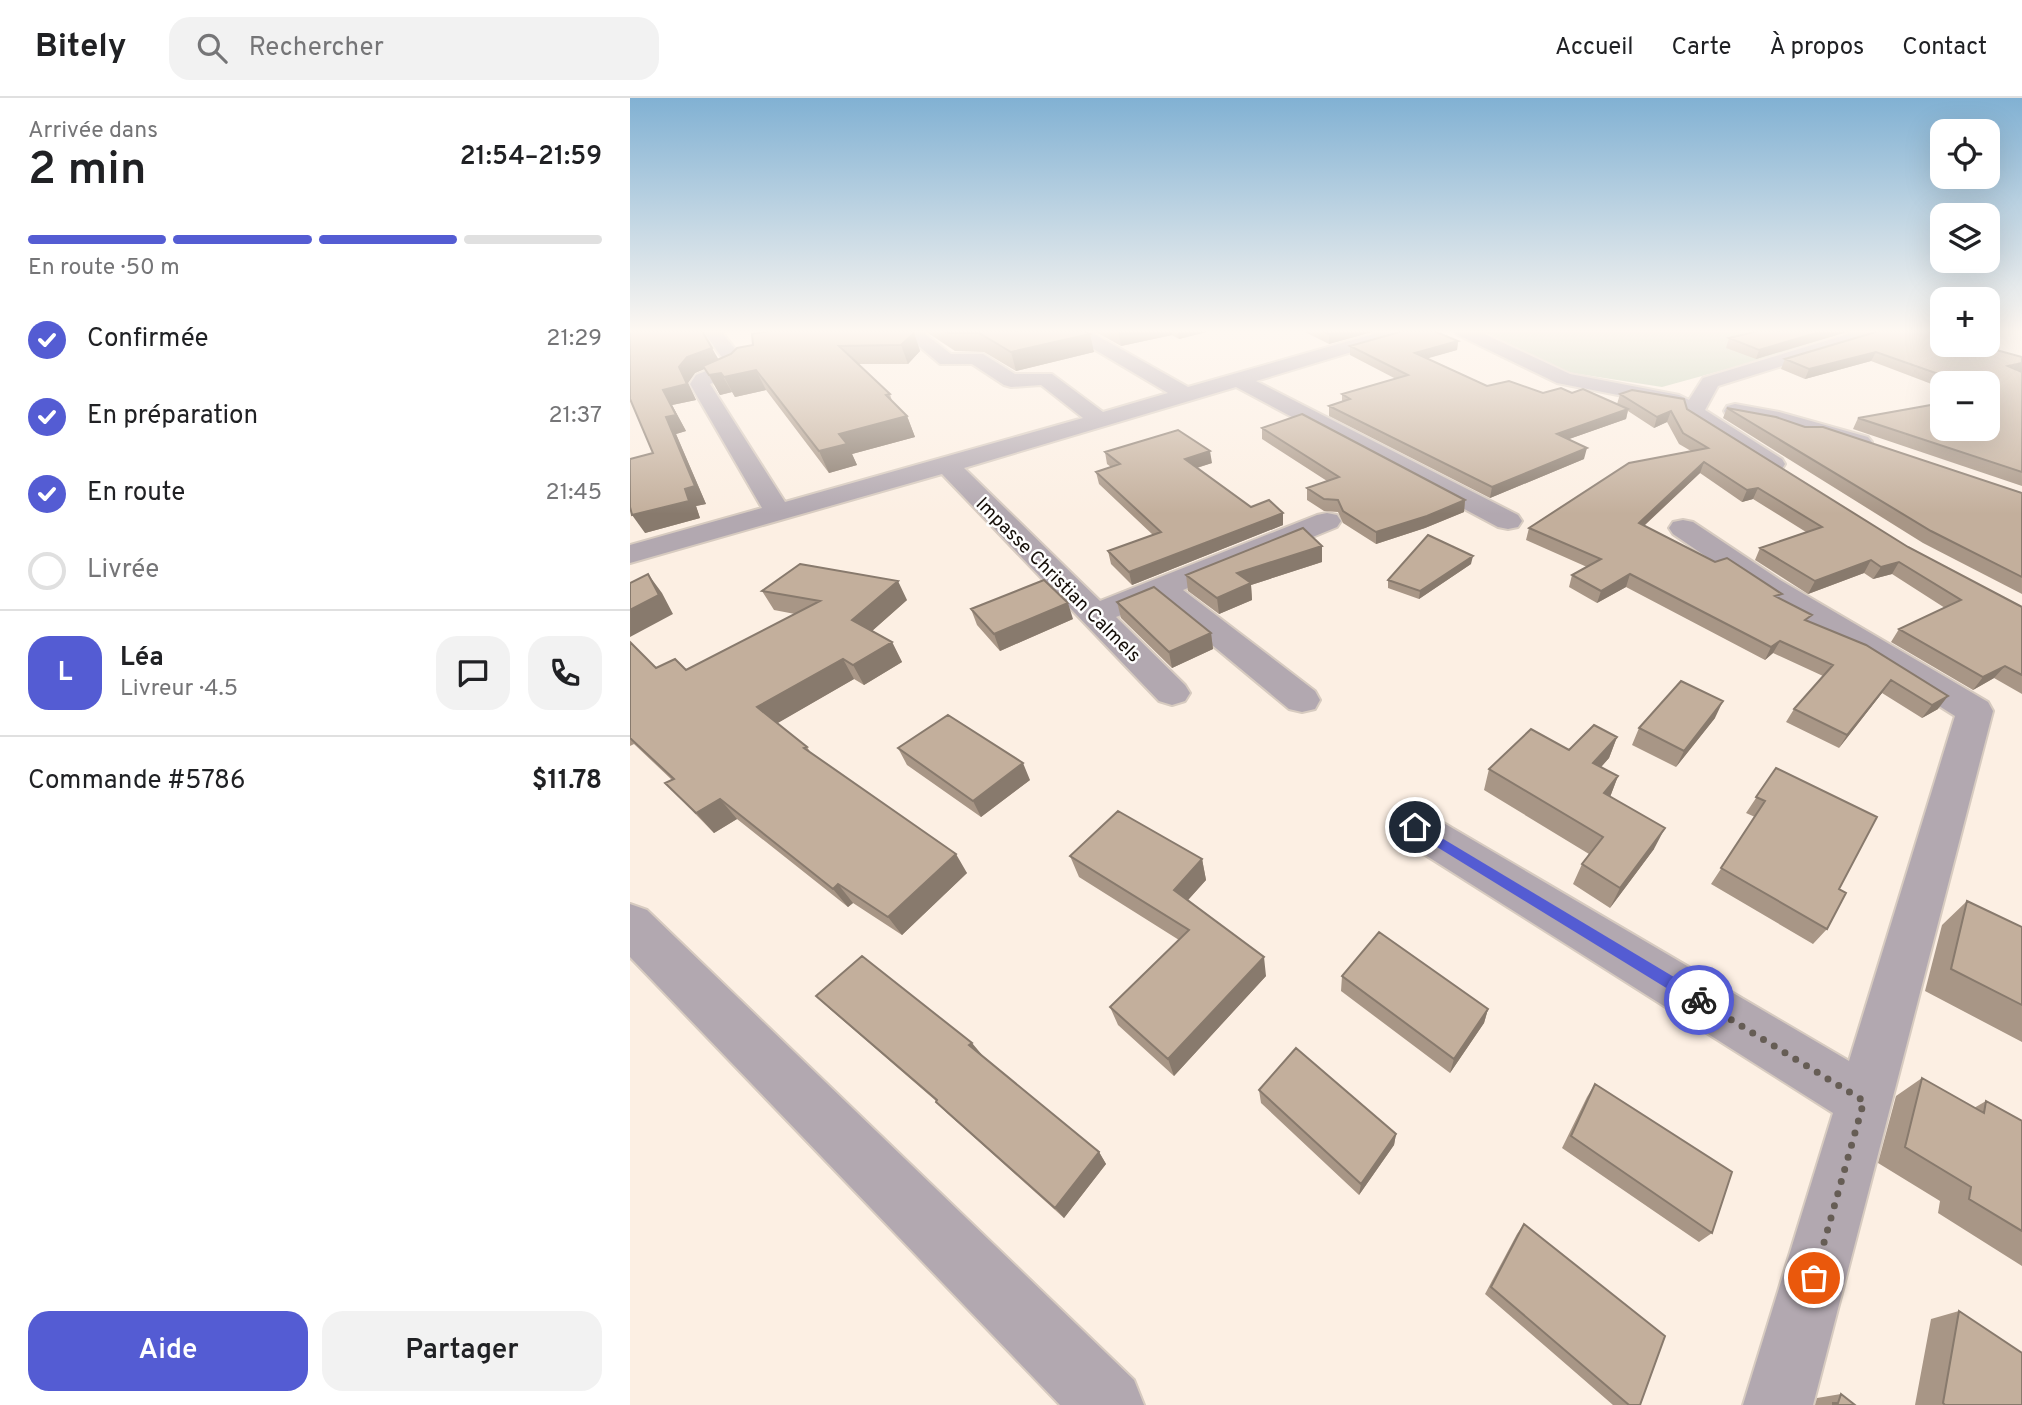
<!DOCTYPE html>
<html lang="fr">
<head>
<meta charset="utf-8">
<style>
	body { margin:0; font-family:Overpass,sans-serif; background:#f2f2f2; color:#202124; height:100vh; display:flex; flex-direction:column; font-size:26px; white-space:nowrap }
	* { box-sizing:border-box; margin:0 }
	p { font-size:23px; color:#757577 }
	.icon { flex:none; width:38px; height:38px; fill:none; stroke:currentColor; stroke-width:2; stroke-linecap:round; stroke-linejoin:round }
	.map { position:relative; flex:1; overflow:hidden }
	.drawer { display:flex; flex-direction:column; background:#fff; width:630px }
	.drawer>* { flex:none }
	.controls { position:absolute; left:1300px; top:21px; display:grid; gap:14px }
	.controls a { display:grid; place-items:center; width:70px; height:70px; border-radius:14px; background:#fff; box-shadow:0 7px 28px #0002; font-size:35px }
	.pin { position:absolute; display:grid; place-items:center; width:60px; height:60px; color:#fff; margin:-30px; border:4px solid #fff; border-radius:50%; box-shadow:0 2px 7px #0007 }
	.courier { position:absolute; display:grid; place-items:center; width:70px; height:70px; margin:-35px; border:5px solid #545cd3; border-radius:50%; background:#fff; color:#222; box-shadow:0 2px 9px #0007 }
	.summary em { font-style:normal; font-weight:600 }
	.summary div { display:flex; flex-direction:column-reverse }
	.summary { display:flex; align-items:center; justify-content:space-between; height:119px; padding:0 28px }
	h1 { font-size:46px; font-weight:600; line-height:52px }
	.bar { display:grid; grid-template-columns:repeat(4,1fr); gap:10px 7px; align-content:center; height:84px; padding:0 28px }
	.bar i { height:9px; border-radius:5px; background:#e0e0e0 }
	.bar .selected { background:#545cd3 }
	.bar p { grid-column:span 4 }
	.line { display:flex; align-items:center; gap:18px; padding:0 28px; border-top:2px solid #e0e0e0 }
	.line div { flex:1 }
	.round { display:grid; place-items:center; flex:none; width:74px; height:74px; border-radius:21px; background:#f2f2f2 }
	ol { padding:0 28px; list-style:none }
	li { display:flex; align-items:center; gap:21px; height:77px }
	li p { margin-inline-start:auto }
	li .icon { padding:7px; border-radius:50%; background:#545cd3; color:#fff; stroke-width:4 }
	li:last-child { color:#757577 }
	li i { width:38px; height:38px; border:4px solid #e0e0e0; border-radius:50% }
	.button { display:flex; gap:14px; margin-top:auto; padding:14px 28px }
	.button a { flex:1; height:80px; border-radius:21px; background:#545cd3; color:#fff; font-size:28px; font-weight:600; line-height:80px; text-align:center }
	.button a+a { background:#f2f2f2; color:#202124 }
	header { display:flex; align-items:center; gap:42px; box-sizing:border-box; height:98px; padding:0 35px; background:#fff; border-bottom:2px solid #e0e0e0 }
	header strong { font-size:33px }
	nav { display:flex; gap:38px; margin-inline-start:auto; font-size:24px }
	.search { width:490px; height:63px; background:#f2f2f2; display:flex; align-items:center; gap:18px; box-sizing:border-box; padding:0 24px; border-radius:21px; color:#757577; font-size:26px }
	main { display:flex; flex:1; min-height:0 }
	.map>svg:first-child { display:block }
	.green { fill:#bfccb3 }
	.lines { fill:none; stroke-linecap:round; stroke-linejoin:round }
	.minor-casing { stroke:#d7cbc0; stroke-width:4 }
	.minor { fill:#b2a8b0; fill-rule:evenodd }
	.wall { fill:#a89686 }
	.shaded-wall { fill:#887a6d }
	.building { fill:#c3af9c; stroke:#887a6d; stroke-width:2 }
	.route { fill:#545cd3 }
	.done { stroke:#665d55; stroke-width:7; stroke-dasharray:0 12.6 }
	.labels { text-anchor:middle; stroke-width:5; stroke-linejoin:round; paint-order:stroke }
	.far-street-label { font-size:19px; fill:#150e08; stroke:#fefefe }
</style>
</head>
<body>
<header>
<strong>Bitely</strong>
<div class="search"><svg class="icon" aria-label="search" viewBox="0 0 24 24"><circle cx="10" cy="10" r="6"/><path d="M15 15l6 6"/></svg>Rechercher</div>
<nav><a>Accueil</a><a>Carte</a><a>À propos</a><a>Contact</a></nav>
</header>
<main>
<section class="drawer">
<div class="summary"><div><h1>2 min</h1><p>Arrivée dans</p></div><em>21:54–21:59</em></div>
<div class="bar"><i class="selected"></i><i class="selected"></i><i class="selected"></i><i></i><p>En route · 50 m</p></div>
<ol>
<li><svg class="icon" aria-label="check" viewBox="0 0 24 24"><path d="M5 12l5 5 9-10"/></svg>Confirmée<p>21:29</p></li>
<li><svg class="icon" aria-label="check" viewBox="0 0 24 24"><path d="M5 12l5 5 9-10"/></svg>En préparation<p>21:37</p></li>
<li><svg class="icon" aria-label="check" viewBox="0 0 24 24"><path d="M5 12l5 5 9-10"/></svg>En route<p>21:45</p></li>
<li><i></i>Livrée</li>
</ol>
<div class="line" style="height:126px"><b class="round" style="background:#545cd3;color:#fff">L</b><div><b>Léa</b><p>Livreur · 4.5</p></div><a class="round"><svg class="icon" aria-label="chat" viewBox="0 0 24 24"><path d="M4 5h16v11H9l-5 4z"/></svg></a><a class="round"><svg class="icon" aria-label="phone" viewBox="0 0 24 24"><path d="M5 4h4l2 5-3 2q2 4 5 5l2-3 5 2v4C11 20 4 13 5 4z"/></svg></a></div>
<div class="line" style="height:91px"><div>Commande #5786</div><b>$11.78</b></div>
<div class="button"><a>Aide</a><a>Partager</a></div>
</section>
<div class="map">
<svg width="1392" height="1307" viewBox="0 0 1392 1307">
	<rect width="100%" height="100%" fill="#fcefe3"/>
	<path class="green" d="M 852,233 L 1235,233 L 1032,289 L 923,272 Z"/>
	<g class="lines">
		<g class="minor-casing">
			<path id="minor" d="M 73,233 L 91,233 L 116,265 L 110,273 L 80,286 L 155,404 L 453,320 L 411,287 L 381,289 L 374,287 L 342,266 L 310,266 L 271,233 L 291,233 L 321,256 L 353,256 L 385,276 L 422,276 L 473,314 L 538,295 L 440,237 L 437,233 L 459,233 L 558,289 L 754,233 L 781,233 L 778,237 L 626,283 L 888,417 L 892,423 L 888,429 L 878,431 L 868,429 L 606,289 L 334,370 L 470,503 L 687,417 L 697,415 L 707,417 L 711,423 L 707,429 L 553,492 L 685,593 L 690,602 L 685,611 L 672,614 L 659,611 L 528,502 L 486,519 L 555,587 L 560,595 L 555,603 L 542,607 L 529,603 L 312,376 L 0,465 L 0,447 L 132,410 L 60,286 L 66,277 L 96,265 Z
				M 825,233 L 848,233 L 940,276 L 1049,297 L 1059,302 L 1073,280 L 1228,233 L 1255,233 L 1252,237 L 1088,288 L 1075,312 L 1152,361 L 1155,366 L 1152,371 L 1143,373 L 1134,371 L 1055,319 L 1052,314 L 1056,308 L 1049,309 L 927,285 L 828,237 Z
				M 1105,306 L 1149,314 L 1238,339 L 1242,344 L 1238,349 L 1230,351 L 1146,327 L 1097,318 L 1094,313 L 1097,308 Z
				M 1053,422 L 1063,424 L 1150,482 L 1358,604 L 1363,613 L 1183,1307 L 1113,1307 L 1203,1015 L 770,741 L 764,729 L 770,717 L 785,712 L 800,717 L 1219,963 L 1325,618 L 1128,494 L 1043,436 L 1039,430 L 1043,424 Z
				M 0,806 L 17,812 L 504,1282 L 514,1307 L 430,1307 L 0,859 Z"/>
		</g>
		<use href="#minor" class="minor"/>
	</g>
	<path class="wall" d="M 295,233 L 454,233 L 464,254 L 386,273 L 354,254 L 325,253 Z
		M 464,233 L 580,233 L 549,241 L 542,237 L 491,248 Z
		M 673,233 L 746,233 L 699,246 Z
		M 1220,233 L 1126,261 L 1096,250 L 1099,240 Z
		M 1249,233 L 1392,259 L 1392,388 L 1223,331 L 1228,320 L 1358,331 L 1358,285 L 1312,285 L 1312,290 L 1241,263 L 1175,281 L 1151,271 L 1155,261 Z
		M 284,235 L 290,253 L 278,266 L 228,266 L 260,296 L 262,303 L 277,318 L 285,339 L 222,356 L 227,367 L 199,375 L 136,292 L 105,299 L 102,294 L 90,297 L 75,271 L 65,275 L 58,285 L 66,302 L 42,307 L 56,333 L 46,336 L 76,406 L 66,408 L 70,420 L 15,435 L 23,355 L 0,301 L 89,262 Z
		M 828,243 L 827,252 L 797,260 L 857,288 L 913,295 L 942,295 L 987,306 L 990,296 L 1057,311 L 1278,449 L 1392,509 L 1392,596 L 1364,580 L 1343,592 L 1261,544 L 1269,531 L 1315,510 L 1262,476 L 1243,481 L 1234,475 L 1178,496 L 1125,462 L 1130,450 L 1176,434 L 1123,401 L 1112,404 L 1070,375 L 1014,428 L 1149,500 L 1179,523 L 1308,611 L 1292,620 L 1252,595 L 1209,650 L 1156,624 L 1164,611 L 1193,578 L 1143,555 L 1135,562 L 996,489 L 967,505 L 939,489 L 942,477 L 957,469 L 896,442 L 899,430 L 1061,353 L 1049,346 L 1037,324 L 1024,330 L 998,313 L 996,321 L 939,341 L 954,361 L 860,400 L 699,318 L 699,308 L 712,304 L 712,296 L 766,281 L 720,257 L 720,248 Z
		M 1097,310 L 1392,395 L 1392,496 L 1293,445 L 1093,320 Z
		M 632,330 L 835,402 L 834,414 L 795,430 L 746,446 L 713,425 L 708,414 L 694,413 L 677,402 L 677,390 L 697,383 L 632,341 Z
		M 475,354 L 582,365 L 567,370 L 621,409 L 653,415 L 653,427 L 502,487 L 481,466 L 478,453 L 523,437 L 469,386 L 466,374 L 481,369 L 477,366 Z
		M 692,464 L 621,487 L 622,502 L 589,516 L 558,493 L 556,477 Z
		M 841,466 L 789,501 L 758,490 L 758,482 Z
		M 132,493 L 277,502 L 242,533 L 262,544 L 272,564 L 234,587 L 224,581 L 147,625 L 177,649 L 181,655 L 337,775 L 272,837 L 223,805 L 218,809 L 107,721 L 84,735 L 35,685 L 42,682 L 4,646 L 0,648 L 0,544 L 26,570 L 56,572 L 165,516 L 144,512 Z
		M 487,504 L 581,535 L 583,551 L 542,570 L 491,520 Z
		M 341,511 L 443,521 L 370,553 L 347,527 Z
		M 1085,620 L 1046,669 L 1002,647 L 1009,630 Z
		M 987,639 L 979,660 L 971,669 L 988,678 L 980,699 L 1024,751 L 980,810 L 943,786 L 952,766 L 959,756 L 854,692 L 859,671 Z
		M 268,650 L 400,682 L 351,719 L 277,667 Z
		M 1146,670 L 1197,831 L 1183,846 L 1081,786 L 1125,719 L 1116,715 Z
		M 440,758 L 572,761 L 576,782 L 558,802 L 636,878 L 544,978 L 488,927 L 480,909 L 549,842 L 449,779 Z
		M 1337,803 L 1392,829 L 1392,944 L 1295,893 L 1312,827 Z
		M 712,878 L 858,911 L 854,925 L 820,975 L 711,893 Z
		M 186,898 L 353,958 L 469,1054 L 476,1066 L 434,1120 L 318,1016 L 306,1004 L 306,1003 L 201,912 Z
		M 1292,980 L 1344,1010 L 1356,1003 L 1392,1023 L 1392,1168 L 1308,1115 L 1310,1103 L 1248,1065 L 1266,998 Z
		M 965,986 L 1082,1135 L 1069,1144 L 932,1050 L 957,999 Z
		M 629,992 L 766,1036 L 764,1047 L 729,1097 L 631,1005 Z
		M 894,1126 L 1010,1307 L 983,1307 L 855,1196 L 887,1136 Z
		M 1329,1213 L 1392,1307 L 1285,1307 L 1301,1221 Z
		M 1211,1296 L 1225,1307 L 1185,1307 L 1187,1300 Z"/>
	<path class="shaded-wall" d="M 488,233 L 541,233 L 542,237 L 491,248 Z
		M 548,233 L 580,233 L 549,241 Z
		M 709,233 L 746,233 L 699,246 L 699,236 Z
		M 1193,233 L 1220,233 L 1126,261 L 1129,252 Z
		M 284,235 L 290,253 L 278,266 L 271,247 Z
		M 460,236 L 464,254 L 386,273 L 381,254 Z
		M 828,243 L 827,252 L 785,264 L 785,255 Z
		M 82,250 L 90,264 L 65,275 L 58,285 L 66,302 L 42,307 L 56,333 L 46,336 L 76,406 L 66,408 L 70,420 L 15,435 L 2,417 L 55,391 L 36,319 L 33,292 L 57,259 Z
		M 1246,254 L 1241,263 L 1175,281 L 1179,271 Z
		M 1392,265 L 1392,274 L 1378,268 Z
		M 126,272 L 136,292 L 105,299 L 94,279 Z
		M 91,275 L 102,294 L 90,297 L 79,277 Z
		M 998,311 L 996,321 L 925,346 L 927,336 Z
		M 1041,313 L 1037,324 L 1024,330 L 1027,319 Z
		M 277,318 L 285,339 L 222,356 L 227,367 L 199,375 L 189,353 L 209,336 Z
		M 957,350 L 954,361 L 860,400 L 862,389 Z
		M 580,353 L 582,365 L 556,373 L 555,361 Z
		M 1074,364 L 1070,375 L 1005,436 L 1009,425 Z
		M 1128,390 L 1123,401 L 1112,404 L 1117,392 Z
		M 835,402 L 834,414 L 795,430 L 746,446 L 746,434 Z
		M 653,415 L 653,427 L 502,487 L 499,474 Z
		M 692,448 L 692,464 L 621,487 L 622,502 L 589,516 L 587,500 L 607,475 Z
		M 843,458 L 841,466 L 789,501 L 790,493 Z
		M 1241,462 L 1234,475 L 1178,496 L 1185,483 Z
		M 1269,464 L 1262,476 L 1243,481 L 1251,469 Z
		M 18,476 L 32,495 L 43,516 L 0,539 L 0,512 Z
		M 1000,476 L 996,489 L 967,505 L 971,493 Z
		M 268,483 L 277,502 L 233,541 L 222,522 Z
		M 438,505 L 443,521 L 370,553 L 364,536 Z
		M 581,535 L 583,551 L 542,570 L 539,554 Z
		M 1150,543 L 1143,555 L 1135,562 L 1141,549 Z
		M 262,544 L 272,564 L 234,587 L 223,567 Z
		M 213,561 L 224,581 L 141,629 L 127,609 Z
		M 1375,568 L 1364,580 L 1343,592 L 1353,579 Z
		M 1261,582 L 1252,595 L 1209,650 L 1217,637 Z
		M 1318,598 L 1308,611 L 1292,620 L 1302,607 Z
		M 1093,603 L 1085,620 L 1046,669 L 1054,653 Z
		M 987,639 L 979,660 L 956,686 L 963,665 Z
		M 393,665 L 400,682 L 351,719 L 343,703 Z
		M 988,678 L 980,699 L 974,695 Z
		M 90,701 L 107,721 L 84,735 L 66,715 Z
		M 1035,730 L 1024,751 L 980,810 L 990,790 Z
		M 326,756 L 337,775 L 272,837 L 258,819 Z
		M 572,761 L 576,782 L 549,812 L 544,792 Z
		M 208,786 L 223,805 L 218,809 L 203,791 Z
		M 634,859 L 636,878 L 544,978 L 538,961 Z
		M 858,911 L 854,925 L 820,975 L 824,961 Z
		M 342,945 L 353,958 L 339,947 Z
		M 766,1036 L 764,1047 L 729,1097 L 731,1086 Z
		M 469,1054 L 476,1066 L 434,1120 L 425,1110 Z"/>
	<path class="building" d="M 0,233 L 72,233 L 82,250 L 57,259 L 49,269 L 57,286 L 33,292 L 46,317 L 36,319 L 65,388 L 55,391 L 59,403 L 2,417 L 0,409 L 0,361 L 23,355 L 0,301 Z
		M 141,233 L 282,233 L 284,235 L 271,247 L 209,248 L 260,296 L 256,297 L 277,318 L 209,336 L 217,346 L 189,353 L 126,272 L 94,279 L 91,275 L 79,277 L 73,268 L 101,256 L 107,250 L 123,247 L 122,236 Z
		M 315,233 L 454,233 L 460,236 L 381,254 L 349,235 L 319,235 Z
		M 693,233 L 709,233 L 699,236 Z
		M 773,233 L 804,233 L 828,243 L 785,255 L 857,288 L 879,283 L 913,295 L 931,290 L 942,295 L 953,291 L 998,311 L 927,336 L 957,350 L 862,389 L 699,308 L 720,301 L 712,296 L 778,277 L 720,248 Z
		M 1128,233 L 1193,233 L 1129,252 L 1099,240 Z
		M 1249,233 L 1297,233 L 1312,237 L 1312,247 L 1348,247 L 1392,259 L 1392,265 L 1378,268 L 1392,274 L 1392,374 L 1228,320 L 1312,305 L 1312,331 L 1358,331 L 1358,297 L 1365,296 L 1358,294 L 1358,285 L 1334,285 L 1246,254 L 1179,271 L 1155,261 Z
		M 1002,292 L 1054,301 L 1057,311 L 1278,449 L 1392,509 L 1392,577 L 1375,568 L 1353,579 L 1269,531 L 1331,502 L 1269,464 L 1251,469 L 1241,462 L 1185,483 L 1130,450 L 1192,429 L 1128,390 L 1117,392 L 1074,364 L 1009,425 L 1085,464 L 1097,460 L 1152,496 L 1145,498 L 1182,517 L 1175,522 L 1236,547 L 1318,598 L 1302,607 L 1261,582 L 1217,637 L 1164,611 L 1203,567 L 1150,543 L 1141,549 L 1000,476 L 971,493 L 942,477 L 971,461 L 899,430 L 999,365 L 1078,350 L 1053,335 L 1041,313 L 1027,319 L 990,296 Z
		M 1097,310 L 1146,319 L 1175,329 L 1193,329 L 1392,395 L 1392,479 L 1301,433 Z
		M 672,316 L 835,402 L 797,418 L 746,434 L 713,413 L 708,402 L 694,401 L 677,390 L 709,379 L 632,330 Z
		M 548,332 L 580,353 L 555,361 L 621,409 L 639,402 L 653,415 L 499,474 L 478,453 L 531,434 L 466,374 L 490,366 L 475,354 Z
		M 673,430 L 692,448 L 607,475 L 621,485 L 587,500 L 556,477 Z
		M 798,437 L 843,458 L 790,493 L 758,482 Z
		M 170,466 L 268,483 L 222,522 L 262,544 L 223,567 L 213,561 L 127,609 L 177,649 L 174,650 L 326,756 L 258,819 L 208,786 L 203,791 L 90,701 L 66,715 L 35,685 L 44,681 L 0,640 L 0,544 L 26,570 L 45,561 L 56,572 L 190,503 L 132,493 Z
		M 18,476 L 29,497 L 0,512 L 0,485 Z
		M 414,482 L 438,505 L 364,536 L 341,511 Z
		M 524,489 L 581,535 L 539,554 L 487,504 Z
		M 1051,583 L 1093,603 L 1054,653 L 1009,630 Z
		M 318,617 L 393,665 L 343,703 L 268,650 Z
		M 964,627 L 987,639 L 963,665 L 988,678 L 974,695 L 1035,730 L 990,790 L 952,766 L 973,739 L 859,671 L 901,631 L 939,652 Z
		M 1146,670 L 1247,719 L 1209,791 L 1216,795 L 1197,831 L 1091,770 L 1135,703 L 1126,699 Z
		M 488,713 L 572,761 L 544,792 L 634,859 L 538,961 L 480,909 L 559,832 L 440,758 Z
		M 1337,803 L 1392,829 L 1392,907 L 1321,871 Z
		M 749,834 L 858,911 L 824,961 L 712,878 Z
		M 232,858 L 342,945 L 339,947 L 469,1054 L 425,1110 L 306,1004 L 307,1002 L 186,898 Z
		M 666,950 L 766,1036 L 731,1086 L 629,992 Z
		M 1292,980 L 1354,1015 L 1356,1003 L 1392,1023 L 1392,1133 L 1339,1101 L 1341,1089 L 1275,1049 Z
		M 965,986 L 1102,1074 L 1082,1135 L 941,1038 Z
		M 894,1126 L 1035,1238 L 1010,1307 L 999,1307 L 861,1189 Z
		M 1329,1213 L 1392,1255 L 1392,1307 L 1315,1307 L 1313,1305 Z
		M 1211,1296 L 1225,1307 L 1203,1307 L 1203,1305 L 1208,1305 Z"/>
	<linearGradient id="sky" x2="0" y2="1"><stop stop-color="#81b1d3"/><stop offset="0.56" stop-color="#fef8f2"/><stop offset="1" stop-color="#fef8f2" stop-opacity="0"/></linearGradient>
	<rect width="1392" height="416" fill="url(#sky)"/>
	<path class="route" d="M 785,724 L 1074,897 L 1076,902 L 1074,907 L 1064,907 L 781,733 L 781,726 Z"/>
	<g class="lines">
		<path class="done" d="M 1069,902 L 1234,1003 L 1184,1180"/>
	</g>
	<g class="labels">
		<g class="far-street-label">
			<text transform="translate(429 481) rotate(45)" y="7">Impasse Christian Calmels</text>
		</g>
	</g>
</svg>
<div class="controls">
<a><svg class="icon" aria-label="locate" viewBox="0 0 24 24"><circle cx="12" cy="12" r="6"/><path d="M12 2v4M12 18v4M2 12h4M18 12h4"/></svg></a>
<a><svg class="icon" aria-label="layers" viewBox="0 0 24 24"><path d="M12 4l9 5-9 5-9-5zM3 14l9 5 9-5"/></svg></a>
<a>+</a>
<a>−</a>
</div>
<div class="pin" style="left:1184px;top:1180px;background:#ea580c"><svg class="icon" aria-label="bag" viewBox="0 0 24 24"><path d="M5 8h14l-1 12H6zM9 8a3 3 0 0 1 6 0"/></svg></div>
<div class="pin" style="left:785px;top:729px;background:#1f2937"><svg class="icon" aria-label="home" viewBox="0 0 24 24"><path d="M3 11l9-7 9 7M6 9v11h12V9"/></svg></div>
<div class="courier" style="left:1069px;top:902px"><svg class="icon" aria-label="bike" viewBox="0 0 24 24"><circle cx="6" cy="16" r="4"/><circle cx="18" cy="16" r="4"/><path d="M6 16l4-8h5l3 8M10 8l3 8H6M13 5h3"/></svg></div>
</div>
</main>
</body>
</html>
